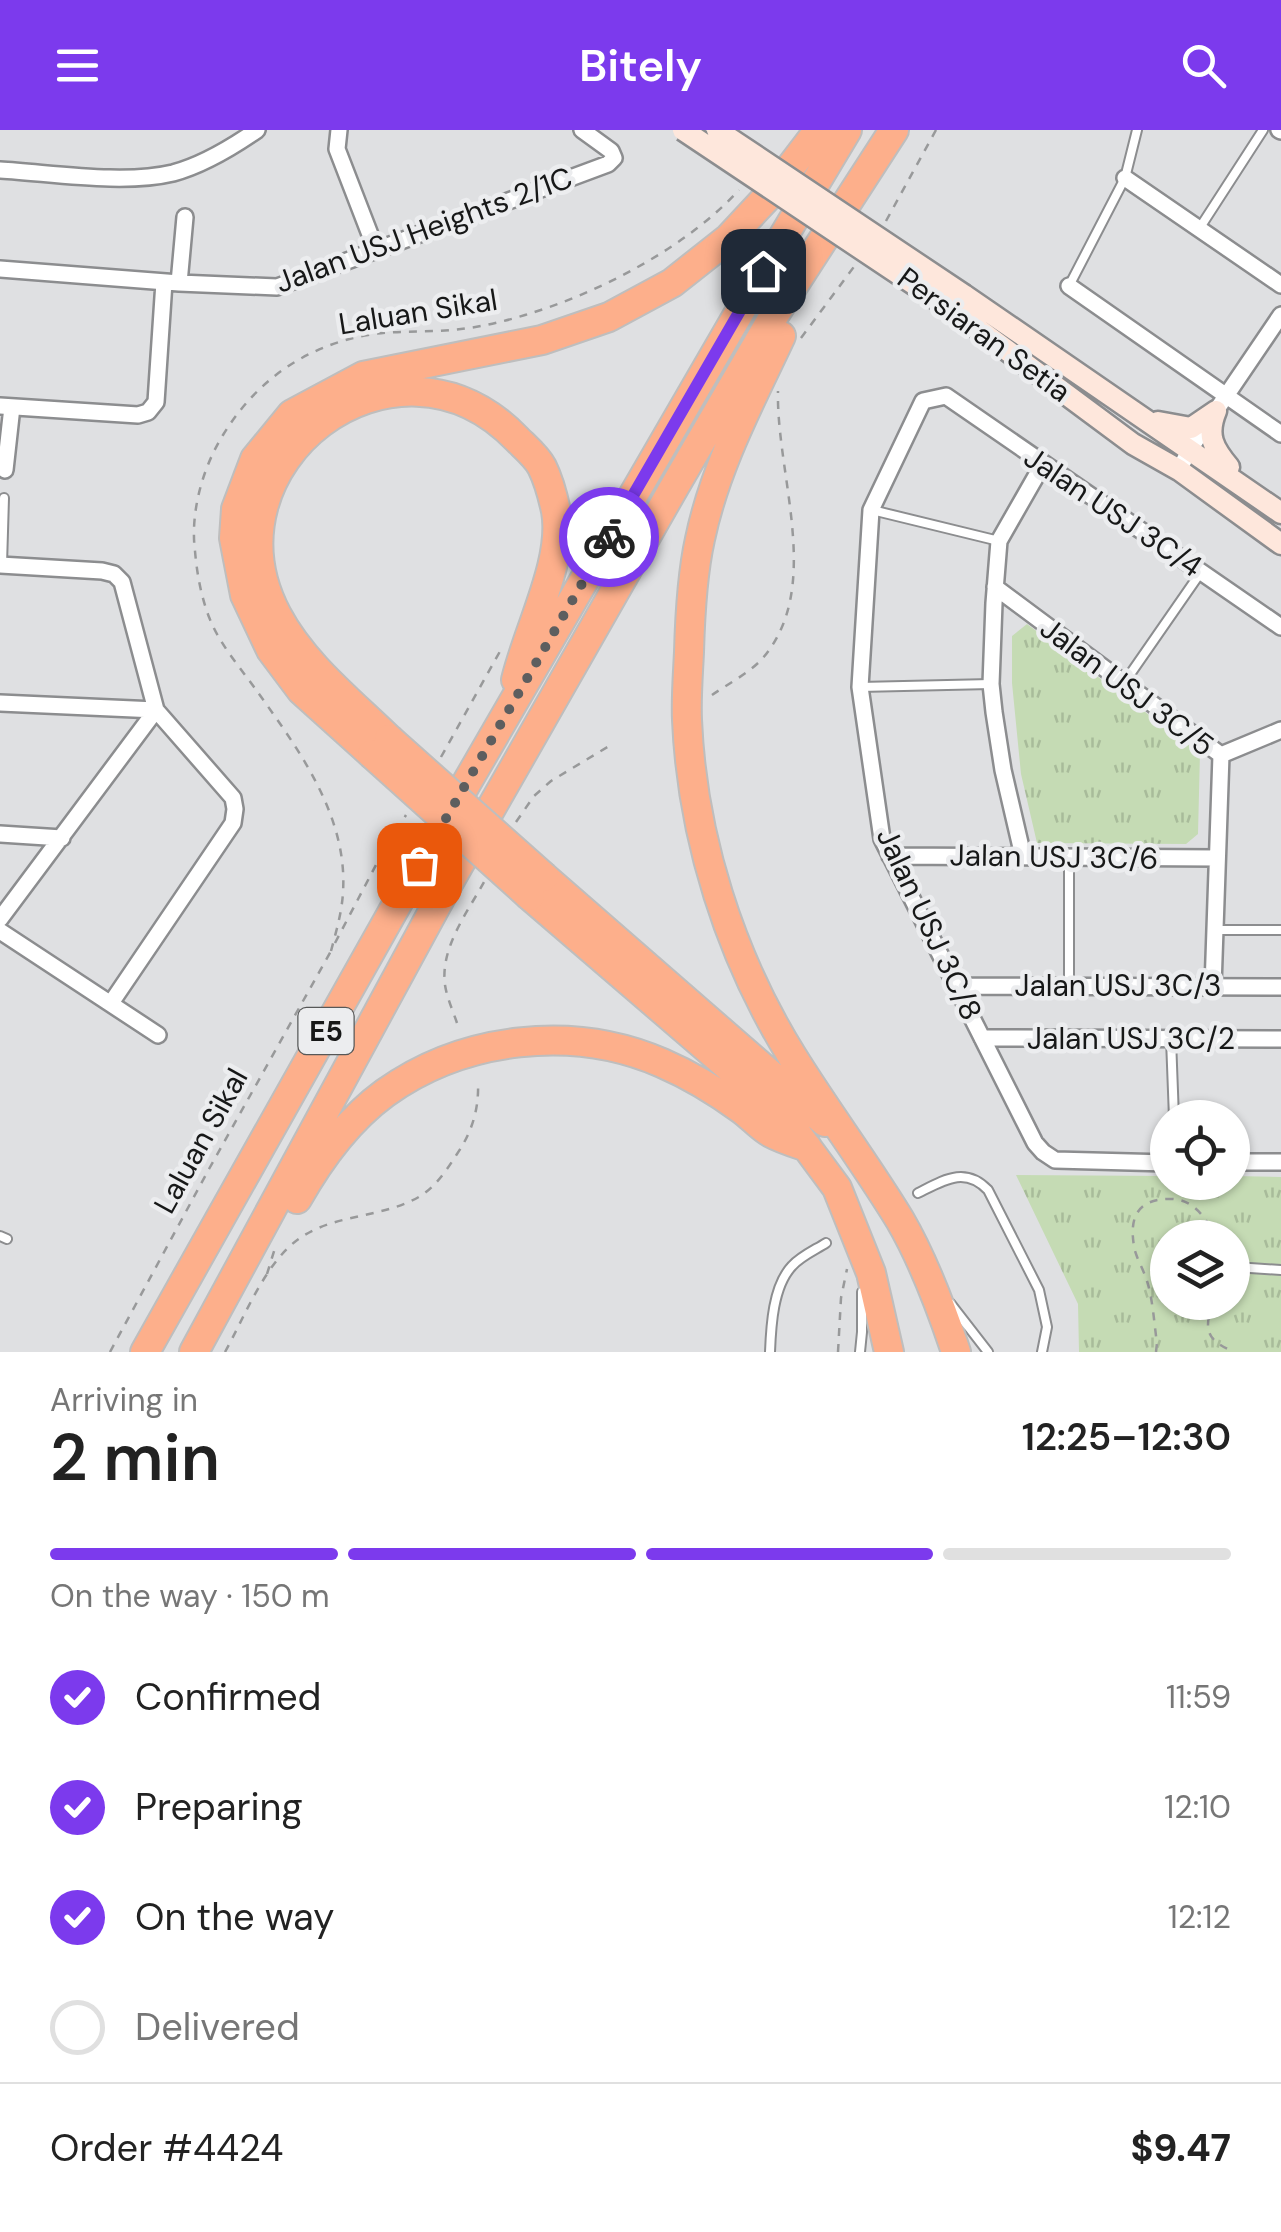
<!DOCTYPE html>
<html lang="en">
<head>
<meta charset="utf-8">
<style>
	body { margin:0; font-family:"DM Sans",sans-serif; background:#f2f2f2; color:#222; height:100vh; display:flex; flex-direction:column; font-size:38px; white-space:nowrap }
	* { box-sizing:border-box; margin:0 }
	p { font-size:32px; color:#767676 }
	.icon { flex:none; width:55px; height:55px; fill:none; stroke:currentColor; stroke-width:2; stroke-linecap:round; stroke-linejoin:round }
	.map { position:relative; height:1222px; overflow:hidden }
	.panel { display:flex; flex-direction:column; background:#fff; flex:1 }
	.panel>* { flex:none }
	.buttons { position:absolute; left:1150px; top:970px; display:grid; gap:20px }
	.buttons a { display:grid; place-items:center; width:100px; height:100px; border-radius:50%; background:#fff; box-shadow:0 2px 8px #0004; font-size:50px }
	.pin { position:absolute; display:grid; place-items:center; width:85px; height:85px; color:#fff; margin:-42px; border-radius:20px; box-shadow:0 5px 15px #0006 }
	.courier { position:absolute; display:grid; place-items:center; width:100px; height:100px; margin:-50px; border:8px solid #7c3aed; border-radius:50%; background:#fff; color:#222; box-shadow:0 2px 12px #0007 }
	.summary em { font-style:normal; font-weight:600 }
	.summary div { display:flex; flex-direction:column-reverse }
	.summary { display:flex; align-items:center; justify-content:space-between; height:170px; padding:0 50px }
	h1 { font-size:65px; font-weight:600; line-height:75px }
	.bar { display:grid; grid-template-columns:repeat(4,1fr); gap:15px 10px; align-content:center; height:120px; padding:0 50px }
	.bar i { height:12px; border-radius:8px; background:#e0e0e0 }
	.bar .current { background:#7c3aed }
	.bar p { grid-column:span 4 }
	.line { display:flex; align-items:center; gap:25px; padding:0 50px; border-top:2px solid #e0e0e0 }
	.line div { flex:1 }
	ol { padding:0 50px; list-style:none }
	li { display:flex; align-items:center; gap:30px; height:110px }
	li p { margin-inline-start:auto }
	li .icon { padding:10px; border-radius:50%; background:#7c3aed; color:#fff; stroke-width:4 }
	li:last-child { color:#767676 }
	li i { width:55px; height:55px; border:5px solid #e0e0e0; border-radius:50% }
	header { display:flex; justify-content:space-between; align-items:center; height:130px; padding:0 50px; background:#7c3aed; color:#fff; font-size:45px; font-weight:600 }
	.map>svg:first-child { display:block }
	.park { fill:url(#park-tufts); fill-rule:evenodd }
	.lines { fill:none; stroke-linecap:round; stroke-linejoin:round }
	.lane-casing { stroke:#8c8d8f; stroke-width:12 }
	.street-casing { stroke:#8c8d8f; stroke-width:20 }
	.secondary-casing { stroke:#8c8d8f; stroke-width:25 }
	.highway-casing { stroke:#bebebe; stroke-width:32 }
	.path { stroke:#98999a; stroke-width:2.5; stroke-dasharray:8 8; stroke-linecap:butt }
	.lane { stroke:#fff; stroke-width:8 }
	.street { stroke:#fff; stroke-width:15 }
	.secondary { stroke:#fee7dc; stroke-width:20 }
	.highway { stroke:#fdaf8b; stroke-width:28 }
	.secondary-bridge-casing { stroke:#8c8d8f; stroke-width:25; stroke-linecap:butt }
	.highway-bridge-casing { stroke:#bebebe; stroke-width:32; stroke-linecap:butt }
	.secondary-bridge { stroke:#fee7dc; stroke-width:20 }
	.highway-bridge { stroke:#fdaf8b; stroke-width:28 }
	.done { stroke:#5d5e5f; stroke-width:10; stroke-dasharray:0 18 }
	.route { stroke:#7c3aed; stroke-width:12 }
	.labels { text-anchor:middle; stroke-width:9; stroke-linejoin:round; paint-order:stroke }
	.shield { fill:#ecedef; stroke:#575858; stroke-width:2.5 }
	.shield-label { font-size:28px; font-weight:bold; fill:#171818 }
	.street-label { font-size:30px; fill:#171818; stroke:#ecedef }
</style>
</head>
<body>
<header><svg class="icon" aria-label="menu" viewBox="0 0 24 24"><path d="M4 6h16M4 12h16M4 18h16"/></svg>Bitely<svg class="icon" aria-label="search" viewBox="0 0 24 24"><circle cx="10" cy="10" r="6"/><path d="M15 15l6 6"/></svg></header>
<div class="map">
<svg width="1281" height="1222" viewBox="0 0 1281 1222">
	<defs>
		<pattern id="park-tufts" width="24" height="20" patternUnits="userSpaceOnUse" patternTransform="scale(2.5)"><rect width="24" height="20" fill="#c5dbb4"/><path d="M3 7l-1-3M5 7V3M7 7l1-3M15 17l-1-3M17 17v-4M19 17l1-3" fill="none" stroke="#a8bb9a"/></pattern>
	</defs>
	<rect width="100%" height="100%" fill="#dfe0e2"/>
	<path class="park" d="M 1027,494 L 1200,623 L 1198,704 L 1186,714 L 1037,713 L 1021,644 L 1012,553 L 1012,506 Z
		M 1016,1045 L 1167,1046 L 1168,1052 L 1232,1052 L 1233,1046 L 1281,1047 L 1281,1222 L 1079,1222 L 1078,1174 ZM 1168,1108 L 1232,1108 L 1232,1172 L 1168,1172 Z"/>
	<g class="lines">
		<g class="lane-casing">
			<path id="lane" d="M 1199,99 L 1263,0
				M 1069,156 L 1125,48 L 1137,0
				M 872,380 L 999,411
				M 2,435 L 4,368
				M 1124,553 L 1201,442
				M 860,557 L 991,554
				M 1069,727 L 1069,856
				M 1215,800 L 1281,800
				M 1171,909 L 1174,988
				M 918,1063 C 944,1050 965,1036 988,1060 L 1039,1160 L 1047,1197 L 1042,1222
				M 0,1106 L 7,1109
				M 1250,1138 L 1281,1140
				M 950,1173 L 988,1222
				M 770,1222 C 771,1196 773,1156 792,1136 C 801,1126 815,1120 826,1113
				M 860,1222 L 862,1202 L 862,1162"/>
		</g>
		<g class="street-casing">
			<path id="street" d="M 339,0 L 337,19 L 376,120
				M 1279,0 L 1281,1
				M 0,40 C 52,43 123,55 173,43 C 203,35 231,18 257,0
				M 1125,48 L 1281,155
				M 0,139 L 179,153 L 277,157 L 608,34 L 614,28 L 611,21 L 582,0
				M 179,153 L 185,87
				M 1069,156 L 1281,304
				M 0,276 L 138,285 L 148,282 L 156,272 L 164,152
				M 5,340 L 12,277
				M 1179,340 L 1190,319 L 1281,185
				M 0,435 L 102,441 L 114,444 L 122,452 L 156,580 L 233,668 L 235,679 L 233,693 L 111,873
				M 995,457 L 1221,625 L 1213,857
				M 0,573 L 156,580
				M 1221,625 L 1281,600
				M 0,704 L 62,708
				M 890,726 L 1217,728
				M 1023,726 L 1003,640 L 994,582 L 991,554 L 994,473 L 999,411 L 1043,334
				M 0,789 L 156,580
				M 0,801 L 158,905
				M 956,856 L 1281,857
				M 982,908 L 1281,909
				M 1232,1032 L 1281,1032
				M 1168,1033 L 1055,1030 L 1043,1022 L 1035,1013 L 882,709 L 860,557 L 871,380 L 923,271 L 946,266 L 1281,497"/>
		</g>
		<g class="secondary-casing">
			<path id="secondary" d="M 964,165 L 1281,383
				M 954,181 L 1133,314 L 1179,340 L 1281,414
				M 1216,281 C 1206,305 1213,318 1229,337
				M 1158,292 L 1191,298 L 1216,281"/>
		</g>
		<g class="highway-casing">
			<path id="highway" d="M 781,206 C 750,272 715,337 700,409 C 692,445 690,485 689,522 C 688,544 686,567 687,590 C 692,707 730,826 792,926 C 826,981 866,1034 900,1090 C 924,1131 941,1177 956,1222
				M 389,609 C 350,571 303,534 277,485 C 197,334 395,182 517,309 C 525,317 537,327 542,337 C 548,349 553,367 556,381 C 565,431 528,499 516,550
				M 372,624 L 301,560 L 271,520 L 245,465 L 234,408 L 236,379 L 255,329 L 292,284 L 363,246 L 542,210 L 609,187 L 672,153 L 729,108 L 770,64 L 819,0
				M 544,747 L 825,992
				M 530,766 L 780,981 L 837,1058 L 871,1143 L 889,1222
				M 297,1069 C 319,1030 348,990 385,963 C 463,907 573,894 662,933 C 692,946 715,960 741,979 C 751,986 760,997 771,1003 C 782,1009 795,1013 807,1017
				M 145,1222 L 419,735 L 783,107 L 847,0
				M 194,1222 L 449,752 L 676,354 L 775,184 L 894,0"/>
		</g>
		<path class="path" d="M 886,91 L 936,0
			M 801,208 L 856,134
			M 712,565 C 728,554 749,543 762,529 C 824,458 776,346 778,261
			M 441,627 L 503,516
			M 516,692 L 534,666 L 551,651 L 614,613
			M 335,813 L 377,733 L 406,685
			M 331,821 C 336,802 342,782 343,762 C 348,685 297,617 254,557 C 238,535 219,513 209,487 C 201,466 197,444 195,421 C 190,382 203,337 223,305 C 256,251 305,216 368,205 C 390,201 413,202 436,201 C 466,200 496,194 525,185 C 599,163 687,117 739,60
			M 457,893 C 453,881 447,868 445,855 C 440,818 467,783 484,752
			M 267,1144 L 275,1118
			M 1213,1172 C 1203,1201 1207,1210 1234,1222
			M 110,1222 L 209,1039 L 331,821
			M 225,1222 C 245,1186 266,1131 300,1108 C 336,1083 386,1088 422,1065 C 437,1055 448,1038 457,1024 C 472,1002 479,979 478,953
			M 838,1222 L 841,1168 L 847,1139
			M 1156,1222 L 1157,1213 C 1154,1193 1153,1170 1147,1151 C 1144,1141 1138,1131 1135,1121 C 1128,1089 1136,1068 1172,1069 C 1195,1070 1206,1089 1217,1108"/>
		<use href="#lane" class="lane"/>
		<use href="#street" class="street"/>
		<use href="#secondary" class="secondary"/>
		<use href="#highway" class="highway"/>
		<g class="secondary-bridge-casing">
			<path id="secondary-bridge" d="M 683,0 L 954,181
				M 717,0 L 964,165"/>
		</g>
		<g class="highway-bridge-casing">
			<path id="highway-bridge" d="M 389,609 L 544,747
				M 372,624 L 530,766"/>
		</g>
		<use href="#secondary-bridge" class="secondary-bridge"/>
		<use href="#highway-bridge" class="highway-bridge"/>
	</g>
	<g class="lines">
		<path class="done" d="M 419,735 L 609,407"/>
		<path class="route" d="M 609,407 L 763,141"/>
	</g>
	<g class="labels">
		<rect class="shield" x="298.5" y="878" width="55" height="46" rx="8"/>
		<g class="shield-label">
			<text x="326" y="911">E5</text>
		</g>
		<g class="street-label">
			<text transform="translate(424 100) rotate(-20)" y="10">Jalan USJ Heights 2/1C</text>
			<text transform="translate(418 182) rotate(-9)" y="10">Laluan Sikal</text>
			<text transform="translate(984 205) rotate(36)" y="10">Persiaran Setia</text>
			<text transform="translate(1113 382) rotate(34)" y="10">Jalan USJ 3C/4</text>
			<text transform="translate(1127 557) rotate(37)" y="10">Jalan USJ 3C/5</text>
			<text transform="translate(1054 727) rotate(1)" y="10">Jalan USJ 3C/6</text>
			<text transform="translate(929 794) rotate(65)" y="10">Jalan USJ 3C/8</text>
			<text x="1118" y="866">Jalan USJ 3C/3</text>
			<text x="1131" y="919">Jalan USJ 3C/2</text>
			<text transform="translate(201 1011) rotate(-61)" y="10">Laluan Sikal</text>
		</g>
	</g>
</svg>
<div class="buttons">
<a><svg class="icon" aria-label="locate" viewBox="0 0 24 24"><circle cx="12" cy="12" r="6"/><path d="M12 2v4M12 18v4M2 12h4M18 12h4"/></svg></a>
<a><svg class="icon" aria-label="layers" viewBox="0 0 24 24"><path d="M12 4l9 5-9 5-9-5zM3 14l9 5 9-5"/></svg></a>
</div>
<div class="pin" style="left:419px;top:735px;background:#ea580c"><svg class="icon" aria-label="bag" viewBox="0 0 24 24"><path d="M5 8h14l-1 12H6zM9 8a3 3 0 0 1 6 0"/></svg></div>
<div class="pin" style="left:763px;top:141px;background:#1f2937"><svg class="icon" aria-label="home" viewBox="0 0 24 24"><path d="M3 11l9-7 9 7M6 9v11h12V9"/></svg></div>
<div class="courier" style="left:609px;top:407px"><svg class="icon" aria-label="bike" viewBox="0 0 24 24"><circle cx="6" cy="16" r="4"/><circle cx="18" cy="16" r="4"/><path d="M6 16l4-8h5l3 8M10 8l3 8H6M13 5h3"/></svg></div>
</div>
<section class="panel">
<div class="summary"><div><h1>2 min</h1><p>Arriving in</p></div><em>12:25–12:30</em></div>
<div class="bar"><i class="current"></i><i class="current"></i><i class="current"></i><i></i><p>On the way · 150 m</p></div>
<ol>
<li><svg class="icon" aria-label="check" viewBox="0 0 24 24"><path d="M5 12l5 5 9-10"/></svg>Confirmed<p>11:59</p></li>
<li><svg class="icon" aria-label="check" viewBox="0 0 24 24"><path d="M5 12l5 5 9-10"/></svg>Preparing<p>12:10</p></li>
<li><svg class="icon" aria-label="check" viewBox="0 0 24 24"><path d="M5 12l5 5 9-10"/></svg>On the way<p>12:12</p></li>
<li><i></i>Delivered</li>
</ol>
<div class="line" style="height:130px"><div>Order #4424</div><b>$9.47</b></div>
</section>
</body>
</html>
